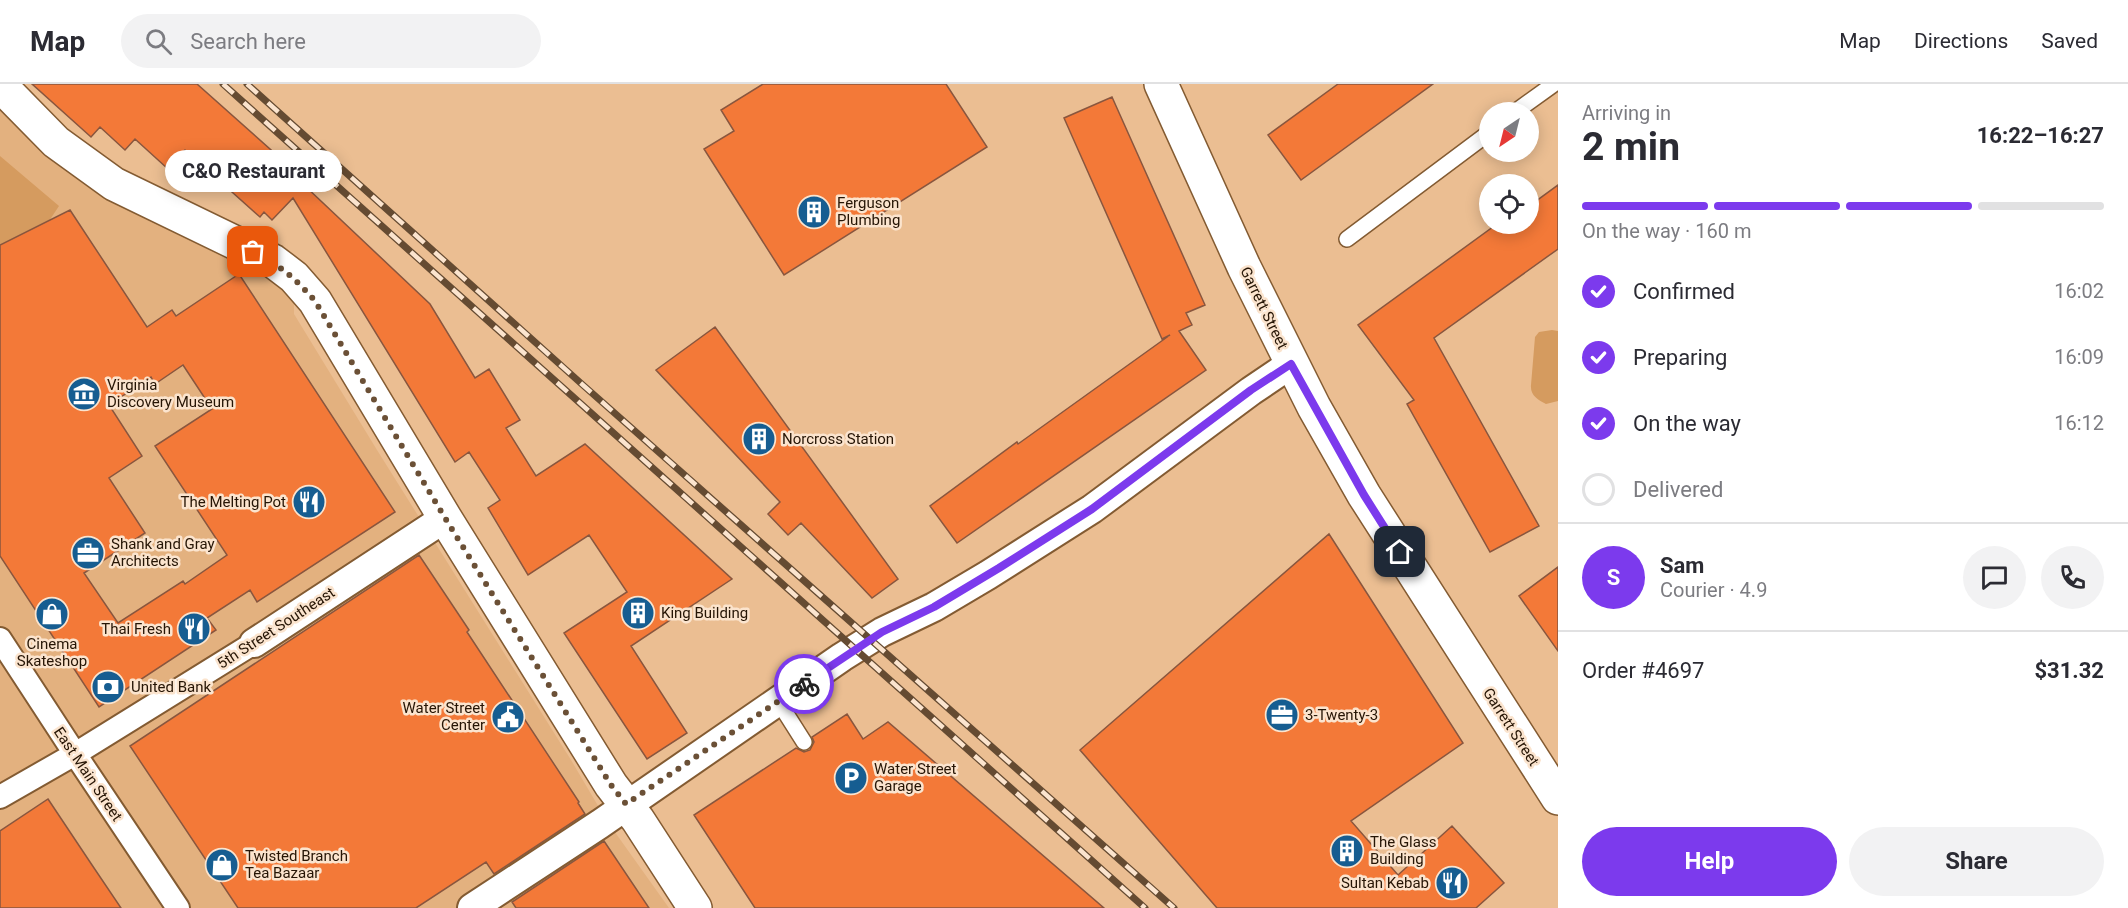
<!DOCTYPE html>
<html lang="en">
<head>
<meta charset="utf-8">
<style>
	body { margin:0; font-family:Roboto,sans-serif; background:#f2f2f3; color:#2b2b33; height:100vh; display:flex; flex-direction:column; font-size:22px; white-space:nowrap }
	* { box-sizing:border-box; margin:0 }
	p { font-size:20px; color:#7c7c81 }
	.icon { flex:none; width:33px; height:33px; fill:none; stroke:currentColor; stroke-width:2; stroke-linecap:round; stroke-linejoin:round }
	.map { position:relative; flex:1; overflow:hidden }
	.details { display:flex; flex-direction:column; background:#fff; width:570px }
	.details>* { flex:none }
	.needle { width:39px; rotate:215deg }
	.fabs { position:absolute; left:1479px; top:18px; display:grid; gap:12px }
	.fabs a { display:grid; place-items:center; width:60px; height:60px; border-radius:50%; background:#fff; box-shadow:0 3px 15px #0003; font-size:30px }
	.pin { position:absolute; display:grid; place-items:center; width:51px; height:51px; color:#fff; margin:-26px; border-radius:12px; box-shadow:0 3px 9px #0006 }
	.courier { position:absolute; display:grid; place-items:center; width:60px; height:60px; margin:-30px; border:4px solid #7c3aed; border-radius:50%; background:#fff; color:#222; box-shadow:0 2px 8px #0007 }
	.bubble { position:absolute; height:42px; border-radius:21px; background:#fff; box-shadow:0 3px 15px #0003; font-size:20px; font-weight:700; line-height:42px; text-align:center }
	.head em { font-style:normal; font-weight:700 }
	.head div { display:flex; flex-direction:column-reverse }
	.head { display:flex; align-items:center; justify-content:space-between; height:102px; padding:0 24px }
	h1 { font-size:39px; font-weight:700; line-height:45px }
	.bar { display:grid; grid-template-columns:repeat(4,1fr); gap:9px 6px; align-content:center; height:72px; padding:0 24px }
	.bar i { height:8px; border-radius:4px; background:#e1e1e2 }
	.bar .on { background:#7c3aed }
	.bar p { grid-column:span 4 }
	.line { display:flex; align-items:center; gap:15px; padding:0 24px; border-top:2px solid #e1e1e2 }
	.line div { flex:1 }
	.round { display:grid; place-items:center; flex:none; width:63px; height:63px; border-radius:32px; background:#f2f2f3 }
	ol { padding:0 24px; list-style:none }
	li { display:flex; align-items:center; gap:18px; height:66px }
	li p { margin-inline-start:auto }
	li .icon { padding:6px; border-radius:50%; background:#7c3aed; color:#fff; stroke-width:4 }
	li:last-child { color:#7c7c81 }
	li i { width:33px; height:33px; border:3px solid #e1e1e2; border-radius:50% }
	.primary-button { display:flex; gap:12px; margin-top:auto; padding:12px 24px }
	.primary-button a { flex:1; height:69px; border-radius:36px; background:#7c3aed; color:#fff; font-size:24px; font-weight:700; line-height:69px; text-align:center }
	.primary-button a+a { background:#f2f2f3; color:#2b2b33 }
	header { display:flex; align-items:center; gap:36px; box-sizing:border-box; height:84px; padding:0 30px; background:#fff; border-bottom:2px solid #e1e1e2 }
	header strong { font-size:28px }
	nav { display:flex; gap:33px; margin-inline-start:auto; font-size:21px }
	.search { width:420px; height:54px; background:#f2f2f3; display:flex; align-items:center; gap:15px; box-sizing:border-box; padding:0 21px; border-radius:33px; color:#7c7c81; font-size:22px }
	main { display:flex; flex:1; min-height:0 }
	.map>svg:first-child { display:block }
	.built { fill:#e3b17f }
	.green { fill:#d59b5f }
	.building { fill:#f37938; stroke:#89563e; stroke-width:1.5; fill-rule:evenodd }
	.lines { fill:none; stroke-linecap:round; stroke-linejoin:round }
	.service-casing { stroke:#835b32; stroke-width:18 }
	.pedestrian-casing { stroke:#835b32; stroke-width:26 }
	.minor-casing { stroke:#835b32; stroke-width:32 }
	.tertiary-casing { stroke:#835b32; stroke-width:36 }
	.service { stroke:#fff; stroke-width:15 }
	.pedestrian { stroke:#fff; stroke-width:22 }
	.minor { stroke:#fff; stroke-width:28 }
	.tertiary { stroke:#fff; stroke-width:33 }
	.rail-casing { stroke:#654b32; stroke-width:7 }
	.rail { stroke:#fbe4ce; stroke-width:4.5; stroke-dasharray:14; stroke-linecap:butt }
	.done { stroke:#6b5036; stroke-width:6; stroke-dasharray:0 10.8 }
	.route { stroke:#7c3aed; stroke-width:8 }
	.labels { text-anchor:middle; stroke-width:5; stroke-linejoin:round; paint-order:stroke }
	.poi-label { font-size:15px; fill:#261505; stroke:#fbe4ce; text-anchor:start }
	.street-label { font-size:15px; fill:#261505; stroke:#fbe4ce }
</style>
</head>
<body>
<header>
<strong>Map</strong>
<div class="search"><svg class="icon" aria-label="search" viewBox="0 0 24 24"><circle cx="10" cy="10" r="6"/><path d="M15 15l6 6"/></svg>Search here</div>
<nav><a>Map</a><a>Directions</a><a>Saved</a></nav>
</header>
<main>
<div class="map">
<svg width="1558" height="824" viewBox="0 0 1558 824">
	<rect width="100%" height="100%" fill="#ebbe92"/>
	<path class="built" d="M 0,1 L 56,58 L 294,193 L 294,230 L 377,366 L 571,676 L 607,737 L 669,824 L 0,824 Z"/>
	<path class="green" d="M 0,72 L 59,122 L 49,137 L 0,161 Z
		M 1552,246 L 1558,247 L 1558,317 L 1546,320 C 1538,316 1530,311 1531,301 L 1535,253 L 1539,248 Z"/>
	<path class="building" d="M 32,0 L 197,0 L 307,98 L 304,101 L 430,220 L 475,294 L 489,285 L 520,336 L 506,344 L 536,392 L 585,360 L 732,495 L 631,562 L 687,649 L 647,675 L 564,549 L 627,508 L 589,451 L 528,491 L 488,424 L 500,416 L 469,368 L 455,378 L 293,114 L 272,136 L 264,128 L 260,133 L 185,66 L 168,85 L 135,55 L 125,66 L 100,43 L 91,53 Z
		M 763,0 L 946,0 L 987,63 L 784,191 L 704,65 L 734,47 L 721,26 Z
		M 1338,0 L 1433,0 L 1301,96 L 1268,51 Z
		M 1112,13 L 1205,221 L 1186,229 L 1192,241 L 1179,247 L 1206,286 L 957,459 L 930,422 L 1017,358 L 1018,360 L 1170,251 L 1162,255 L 1064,34 Z
		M 1558,101 L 1558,165 L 1434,254 L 1539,442 L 1490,468 L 1407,320 L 1414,316 L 1358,241 L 1497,140 L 1528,140 L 1528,123 Z
		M 70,126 L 147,243 L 172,226 L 176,232 L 239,190 L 395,428 L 257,518 L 250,506 L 207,534 L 216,546 L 99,623 L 0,472 L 0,161 ZM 183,281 L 212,325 L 155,362 L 227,471 L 185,500 L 183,497 L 118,539 L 84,489 L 145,449 L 109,394 L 142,372 L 109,321 L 151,293 L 155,300 Z
		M 715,243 L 898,495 L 872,514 L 801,439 L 788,451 L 768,430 L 780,418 L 656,286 Z
		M 1329,450 L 1463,659 L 1351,737 L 1398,791 L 1452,742 L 1504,799 L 1476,824 L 1217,824 L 1080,666 Z
		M 419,471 L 469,546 L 467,548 L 579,718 L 578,719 L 585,730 L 494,790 L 486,778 L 416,824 L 238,824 L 130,662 Z
		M 1558,483 L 1558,567 L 1519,512 Z
		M 847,630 L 863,655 L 888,638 L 1104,824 L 755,824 L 694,731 L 796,664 L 804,668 L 810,666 L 814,658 L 812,653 Z
		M 48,715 L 92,781 L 121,824 L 0,824 L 0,747 Z
		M 604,757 L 649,824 L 516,824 L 512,818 Z"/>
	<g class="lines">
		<g class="service-casing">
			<path id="service" d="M 1515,28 L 1554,0
				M 1347,155 L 1490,48
				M 778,617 L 804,658"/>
		</g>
		<g class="pedestrian-casing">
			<path id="pedestrian" d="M 0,555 L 75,670 L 178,824
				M 0,713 L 75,670 L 254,559"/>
		</g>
		<g class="minor-casing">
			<path id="minor" d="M 254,559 L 445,434
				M 472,824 L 600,740 L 842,573 L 882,548 L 934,523 L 988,491 L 1092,425 L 1251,307 L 1291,280"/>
		</g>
		<g class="tertiary-casing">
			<path id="tertiary" d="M 1161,0 L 1244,183 L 1314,323 L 1364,411 L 1558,714
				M 0,1 L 56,58 L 114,100 L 273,177 L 294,193 L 315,217 L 445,434 L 611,701 L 638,736 L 695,824"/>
		</g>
		<use href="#service" class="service"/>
		<use href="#pedestrian" class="pedestrian"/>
		<use href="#minor" class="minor"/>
		<use href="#tertiary" class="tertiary"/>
		<g class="rail-casing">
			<path id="rail" d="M 223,0 L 1145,824
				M 247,0 L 584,302 L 1174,824"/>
		</g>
		<use href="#rail" class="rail"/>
	</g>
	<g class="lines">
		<path class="done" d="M 253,168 C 280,181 295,194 315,217 L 445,434 L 611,701 L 626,720 L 804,600"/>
		<path class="route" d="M 804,600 L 882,548 L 934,523 L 999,484 L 1092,425 L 1251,306 L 1291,280 L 1364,411 L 1400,468"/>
	</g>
	<defs>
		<g id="building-disc" transform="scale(1.725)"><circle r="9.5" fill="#165d91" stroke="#fbe4ce"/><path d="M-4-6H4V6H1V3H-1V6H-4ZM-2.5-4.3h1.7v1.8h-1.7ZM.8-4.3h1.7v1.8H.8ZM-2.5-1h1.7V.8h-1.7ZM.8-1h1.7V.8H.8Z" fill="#fff"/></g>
		<g id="museum-disc" transform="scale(1.725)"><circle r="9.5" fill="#165d91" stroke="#fbe4ce"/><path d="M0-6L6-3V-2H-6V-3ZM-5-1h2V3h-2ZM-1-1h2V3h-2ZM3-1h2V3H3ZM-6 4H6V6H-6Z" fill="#fff"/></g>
		<g id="restaurant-disc" transform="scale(1.725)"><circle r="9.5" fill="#165d91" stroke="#fbe4ce"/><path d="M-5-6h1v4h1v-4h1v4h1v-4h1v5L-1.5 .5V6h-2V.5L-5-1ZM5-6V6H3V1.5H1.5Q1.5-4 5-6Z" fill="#fff"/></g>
		<g id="office-disc" transform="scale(1.725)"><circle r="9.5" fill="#165d91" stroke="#fbe4ce"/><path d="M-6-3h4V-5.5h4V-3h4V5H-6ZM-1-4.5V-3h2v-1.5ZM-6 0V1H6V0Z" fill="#fff"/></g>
		<g id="shop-disc" transform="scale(1.725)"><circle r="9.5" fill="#165d91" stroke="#fbe4ce"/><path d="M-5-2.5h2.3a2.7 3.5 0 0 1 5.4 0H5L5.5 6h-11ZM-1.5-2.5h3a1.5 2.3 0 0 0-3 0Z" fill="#fff"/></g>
		<g id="bank-disc" transform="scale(1.725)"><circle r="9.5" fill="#165d91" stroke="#fbe4ce"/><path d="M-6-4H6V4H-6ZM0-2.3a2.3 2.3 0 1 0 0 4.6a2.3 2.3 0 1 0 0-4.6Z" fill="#fff"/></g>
		<g id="civic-disc" transform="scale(1.725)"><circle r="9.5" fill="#165d91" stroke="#fbe4ce"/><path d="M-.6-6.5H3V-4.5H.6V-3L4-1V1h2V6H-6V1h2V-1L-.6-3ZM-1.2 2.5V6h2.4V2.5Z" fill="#fff"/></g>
		<g id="parking-disc" transform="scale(1.725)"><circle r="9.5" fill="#165d91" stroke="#fbe4ce"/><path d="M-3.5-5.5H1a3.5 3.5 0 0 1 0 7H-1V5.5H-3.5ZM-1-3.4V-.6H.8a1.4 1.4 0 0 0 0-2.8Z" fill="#fff"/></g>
	</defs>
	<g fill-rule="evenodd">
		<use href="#building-disc" x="814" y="128"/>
		<use href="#museum-disc" x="84" y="310"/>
		<use href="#building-disc" x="759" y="355"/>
		<use href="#restaurant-disc" x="309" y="418"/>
		<use href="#office-disc" x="88" y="469"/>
		<use href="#building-disc" x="638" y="529"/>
		<use href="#shop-disc" x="52" y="530"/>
		<use href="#restaurant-disc" x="194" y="545"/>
		<use href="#bank-disc" x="108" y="603"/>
		<use href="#office-disc" x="1282" y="631"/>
		<use href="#civic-disc" x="508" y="633"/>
		<use href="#parking-disc" x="851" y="694"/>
		<use href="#building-disc" x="1347" y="767"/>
		<use href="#shop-disc" x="222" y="781"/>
		<use href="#restaurant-disc" x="1452" y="799"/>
	</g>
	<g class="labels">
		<g class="poi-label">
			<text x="837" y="124">Ferguson<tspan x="837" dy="17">Plumbing</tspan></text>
			<text x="107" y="306">Virginia<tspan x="107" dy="17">Discovery Museum</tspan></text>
			<text x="782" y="360">Norcross Station</text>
			<text x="286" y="423" text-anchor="end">The Melting Pot</text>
			<text x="111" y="465">Shank and Gray<tspan x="111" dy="17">Architects</tspan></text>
			<text x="661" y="534">King Building</text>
			<text x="171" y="550" text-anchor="end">Thai Fresh</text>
			<text x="52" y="565" text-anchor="middle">Cinema<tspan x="52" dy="17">Skateshop</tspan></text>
			<text x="131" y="608">United Bank</text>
			<text x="485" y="629" text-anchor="end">Water Street<tspan x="485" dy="17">Center</tspan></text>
			<text x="1305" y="636">3-Twenty-3</text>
			<text x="874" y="690">Water Street<tspan x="874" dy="17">Garage</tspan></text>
			<text x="1370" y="763">The Glass<tspan x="1370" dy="17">Building</tspan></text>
			<text x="245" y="777">Twisted Branch<tspan x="245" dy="17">Tea Bazaar</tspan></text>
			<text x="1429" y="804" text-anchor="end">Sultan Kebab</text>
		</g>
		<g class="street-label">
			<text transform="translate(1264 224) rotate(64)" y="5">Garrett Street</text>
			<text transform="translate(276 544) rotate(-33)" y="5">5th Street Southeast</text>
			<text transform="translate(1511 643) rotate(57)" y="5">Garrett Street</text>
			<text transform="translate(88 690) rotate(56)" y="5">East Main Street</text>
		</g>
	</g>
</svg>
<div class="fabs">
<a><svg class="needle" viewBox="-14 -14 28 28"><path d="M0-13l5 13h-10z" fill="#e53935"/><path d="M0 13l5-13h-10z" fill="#7c7c81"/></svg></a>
<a><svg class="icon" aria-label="locate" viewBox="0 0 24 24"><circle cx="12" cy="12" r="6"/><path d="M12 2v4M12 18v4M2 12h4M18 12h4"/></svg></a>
</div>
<div class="pin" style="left:253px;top:168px;background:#ea580c"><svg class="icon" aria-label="bag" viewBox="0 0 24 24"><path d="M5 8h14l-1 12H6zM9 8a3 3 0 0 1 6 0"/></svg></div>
<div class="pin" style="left:1400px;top:468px;background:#1f2937"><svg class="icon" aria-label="home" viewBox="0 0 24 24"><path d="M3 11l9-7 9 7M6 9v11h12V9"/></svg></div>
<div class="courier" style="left:804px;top:600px"><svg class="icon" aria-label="bike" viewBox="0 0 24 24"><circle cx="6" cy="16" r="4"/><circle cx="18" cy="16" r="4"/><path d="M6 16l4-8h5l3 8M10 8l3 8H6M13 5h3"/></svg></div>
<div class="bubble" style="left:165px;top:66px;width:177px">C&amp;O Restaurant</div>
</div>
<section class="details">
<div class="head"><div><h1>2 min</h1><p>Arriving in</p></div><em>16:22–16:27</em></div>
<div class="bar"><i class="on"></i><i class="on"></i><i class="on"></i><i></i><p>On the way · 160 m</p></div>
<ol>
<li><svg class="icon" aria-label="check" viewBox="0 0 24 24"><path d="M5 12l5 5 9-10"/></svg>Confirmed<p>16:02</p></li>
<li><svg class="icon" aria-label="check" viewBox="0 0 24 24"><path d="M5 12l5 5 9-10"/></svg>Preparing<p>16:09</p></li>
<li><svg class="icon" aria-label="check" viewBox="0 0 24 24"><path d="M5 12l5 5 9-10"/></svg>On the way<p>16:12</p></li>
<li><i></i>Delivered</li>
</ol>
<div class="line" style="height:108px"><b class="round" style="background:#7c3aed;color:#fff">S</b><div><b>Sam</b><p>Courier · 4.9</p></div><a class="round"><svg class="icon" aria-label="chat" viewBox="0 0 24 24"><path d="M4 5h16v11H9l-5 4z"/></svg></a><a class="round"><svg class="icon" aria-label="phone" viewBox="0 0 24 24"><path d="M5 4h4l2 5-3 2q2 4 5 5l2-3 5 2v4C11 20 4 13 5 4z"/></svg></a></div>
<div class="line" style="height:78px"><div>Order #4697</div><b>$31.32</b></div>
<div class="primary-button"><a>Help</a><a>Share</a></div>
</section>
</main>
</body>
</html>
